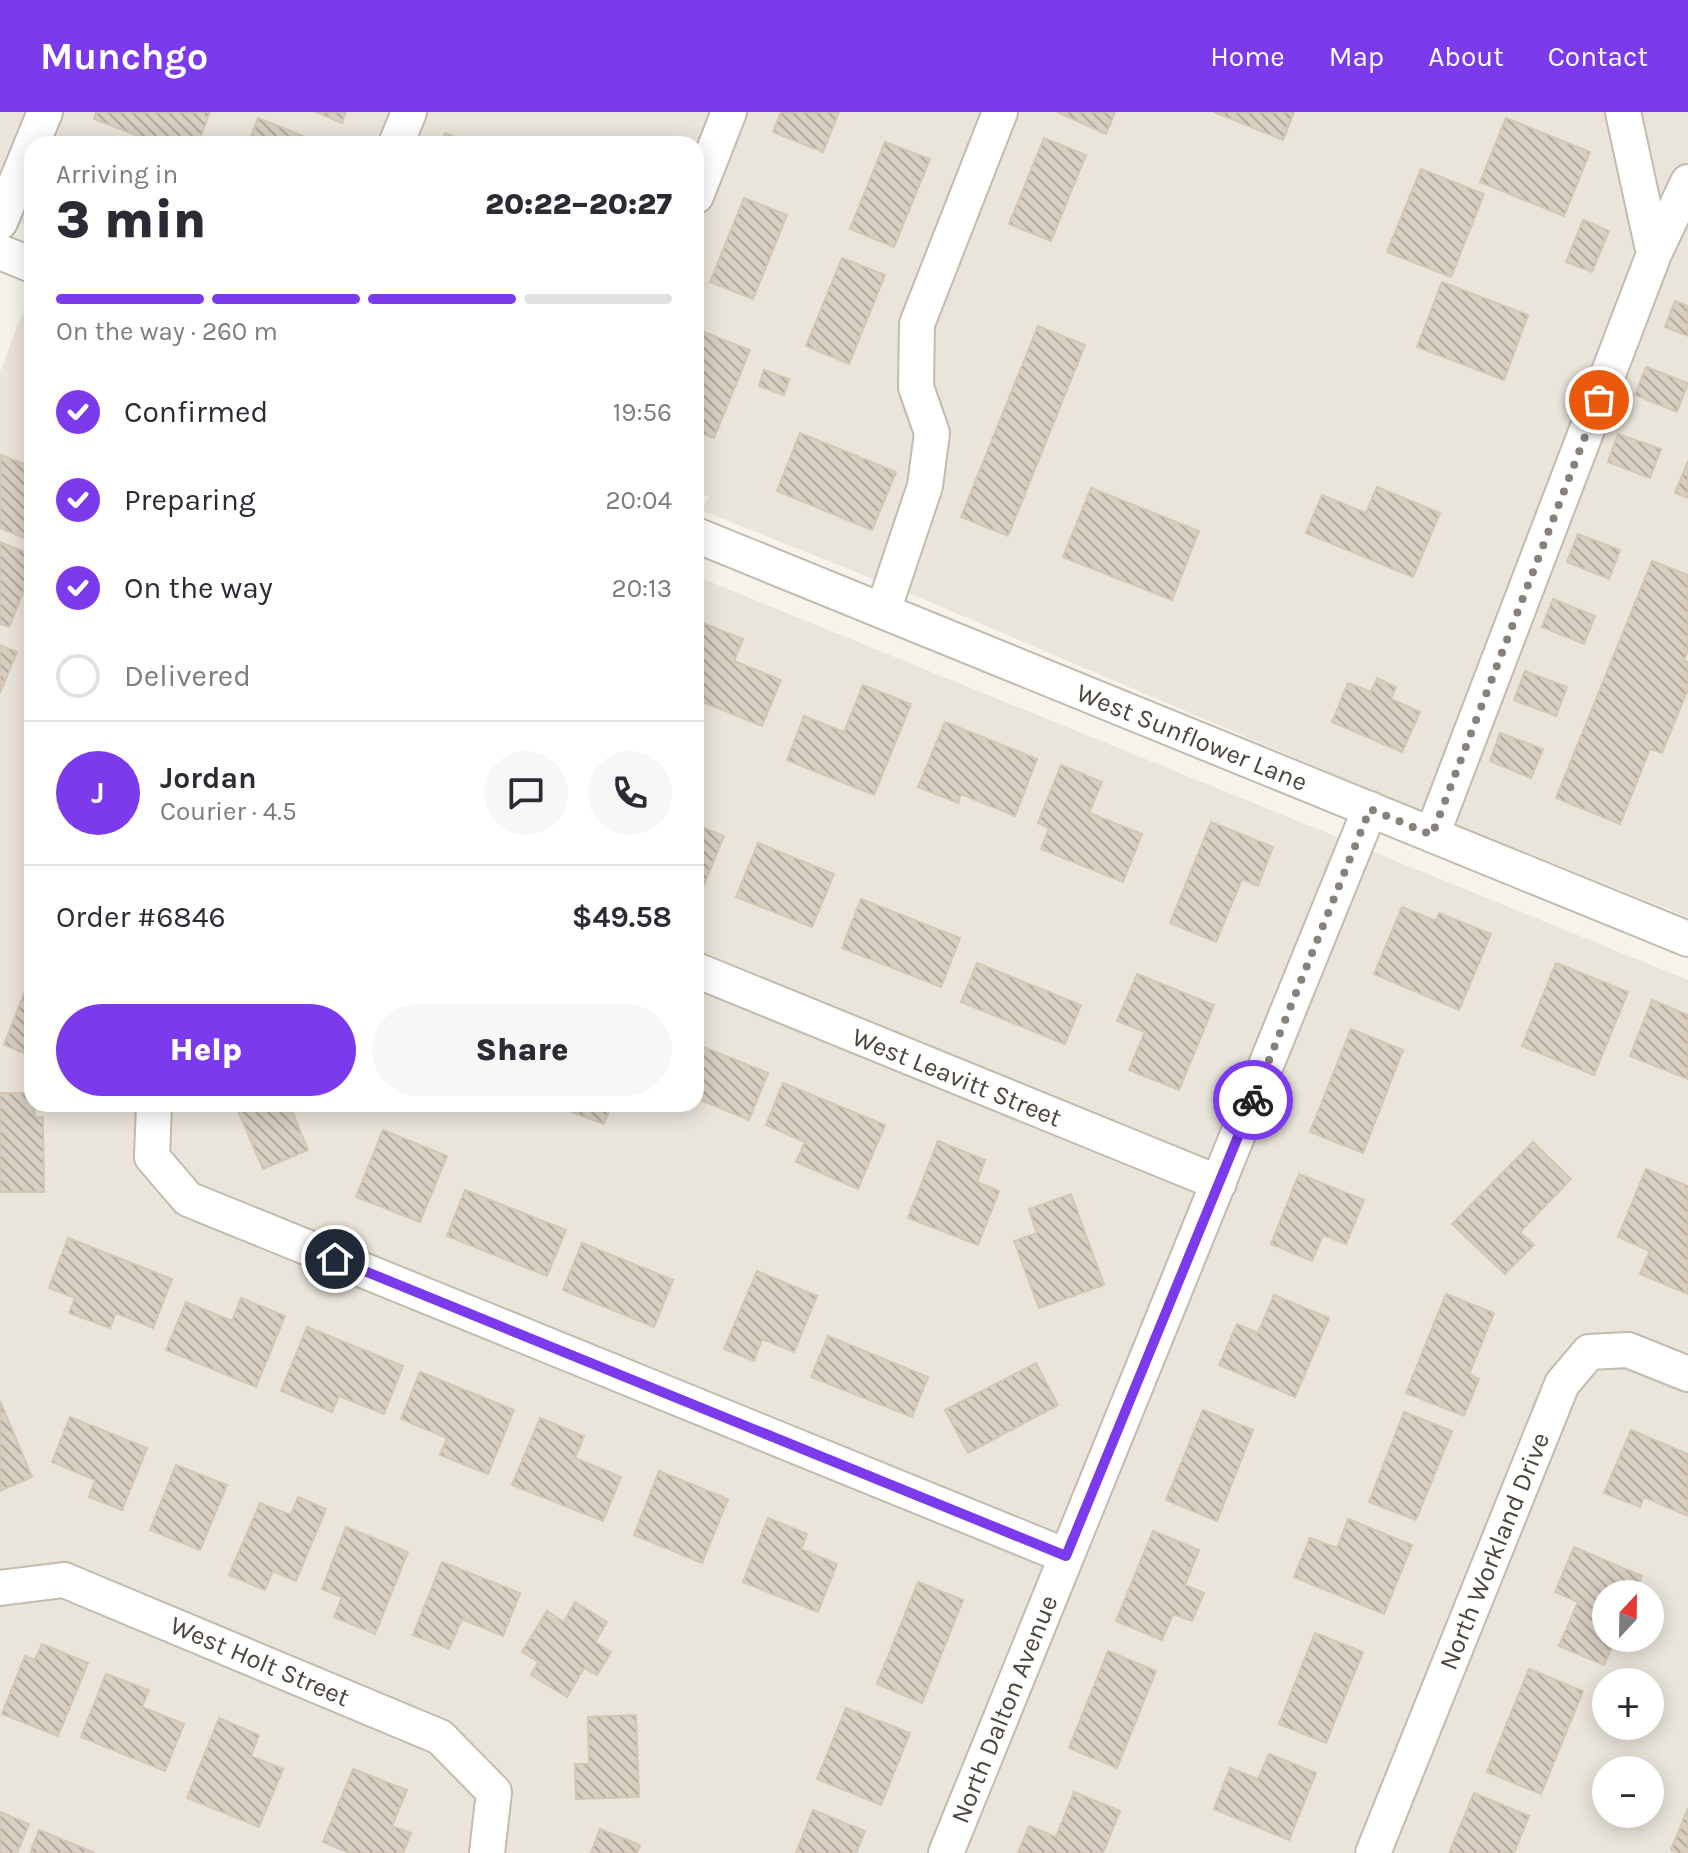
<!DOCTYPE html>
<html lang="en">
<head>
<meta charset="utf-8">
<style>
	body { margin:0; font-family:Karla,sans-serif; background:#f7f7f7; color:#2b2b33; height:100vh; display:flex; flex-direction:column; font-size:30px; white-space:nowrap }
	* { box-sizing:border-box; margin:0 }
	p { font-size:26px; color:#7c7c81 }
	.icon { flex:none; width:44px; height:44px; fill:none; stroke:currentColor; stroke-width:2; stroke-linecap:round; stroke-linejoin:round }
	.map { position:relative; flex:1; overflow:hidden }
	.sheet { position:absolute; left:24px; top:24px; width:680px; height:976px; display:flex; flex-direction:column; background:#fff; border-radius:24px; box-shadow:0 4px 20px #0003 }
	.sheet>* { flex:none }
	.needle { width:52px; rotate:22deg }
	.controls { position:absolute; left:1592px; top:1468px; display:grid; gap:16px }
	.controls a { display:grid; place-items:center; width:72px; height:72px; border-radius:50%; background:#fff; box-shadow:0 4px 20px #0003; font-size:40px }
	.pin { position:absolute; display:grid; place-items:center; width:68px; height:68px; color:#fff; margin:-34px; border:4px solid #fff; border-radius:50%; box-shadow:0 2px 8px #0007 }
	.courier { position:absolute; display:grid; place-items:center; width:80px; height:80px; margin:-40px; border:6px solid #7c3aed; border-radius:50%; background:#fff; color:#222; box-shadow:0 2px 10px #0007 }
	.head em { font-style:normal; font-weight:800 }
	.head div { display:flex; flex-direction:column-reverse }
	.head { display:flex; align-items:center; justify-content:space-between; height:136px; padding:0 32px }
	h1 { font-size:52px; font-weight:800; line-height:60px }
	.bar { display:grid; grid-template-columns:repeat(4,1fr); gap:12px 8px; align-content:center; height:96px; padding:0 32px }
	.bar i { height:10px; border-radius:6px; background:#e1e1e2 }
	.bar .current { background:#7c3aed }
	.bar p { grid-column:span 4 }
	.line { display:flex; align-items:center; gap:20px; padding:0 32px; border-top:2px solid #e1e1e2 }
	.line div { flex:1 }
	.round { display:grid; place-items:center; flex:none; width:84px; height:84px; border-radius:42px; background:#f7f7f7 }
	ol { padding:0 32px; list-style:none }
	li { display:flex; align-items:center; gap:24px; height:88px }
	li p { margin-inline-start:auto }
	li .icon { padding:8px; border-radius:50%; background:#7c3aed; color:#fff; stroke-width:4 }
	li:last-child { color:#7c7c81 }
	li i { width:44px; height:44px; border:4px solid #e1e1e2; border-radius:50% }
	.action { display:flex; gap:16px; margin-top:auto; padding:16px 32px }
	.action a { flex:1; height:92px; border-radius:48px; background:#7c3aed; color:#fff; font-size:32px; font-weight:800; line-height:92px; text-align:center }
	.action a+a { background:#f7f7f7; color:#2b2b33 }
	header { display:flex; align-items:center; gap:48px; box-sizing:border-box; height:112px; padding:0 40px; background:#7c3aed; color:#fff }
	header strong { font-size:38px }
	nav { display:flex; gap:44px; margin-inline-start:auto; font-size:28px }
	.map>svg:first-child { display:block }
	.residential { fill:#eae5da; fill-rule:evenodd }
	.building { fill:url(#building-back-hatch); stroke:#d3c7b4; stroke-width:2 }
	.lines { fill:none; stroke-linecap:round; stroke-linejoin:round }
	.minor-casing { stroke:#c2bbae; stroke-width:38 }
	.minor { stroke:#fff; stroke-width:34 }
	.done { stroke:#878178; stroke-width:8; stroke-dasharray:0 14.4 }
	.route { stroke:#7c3aed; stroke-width:10 }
	.labels { text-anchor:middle; stroke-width:8; stroke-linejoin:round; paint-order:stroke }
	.street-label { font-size:26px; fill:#4b4439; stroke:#fff }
</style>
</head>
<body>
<header>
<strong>Munchgo</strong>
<nav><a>Home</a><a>Map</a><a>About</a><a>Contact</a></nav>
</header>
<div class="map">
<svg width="1688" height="1741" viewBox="0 0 1688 1741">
	<defs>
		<pattern id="building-back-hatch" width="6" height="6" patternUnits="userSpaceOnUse" patternTransform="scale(2)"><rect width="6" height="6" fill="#d8cfc1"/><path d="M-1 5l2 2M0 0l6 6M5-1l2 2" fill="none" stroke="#b1aa9e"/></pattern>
	</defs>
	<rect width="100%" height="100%" fill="#f6f3ec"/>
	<path class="residential" d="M 0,0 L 1688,0 L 1688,805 L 1396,689 L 923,487 L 701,398 L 709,385 L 696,380 L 696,32 L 32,32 L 32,115 L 0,102 Z
		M 27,189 L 32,191 L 32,992 L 696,992 L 696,464 L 1688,868 L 1688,1741 L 0,1741 L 0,260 ZM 1606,1482 L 1650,1482 L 1650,1526 L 1606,1526 ZM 1606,1570 L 1650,1570 L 1650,1614 L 1606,1614 ZM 1606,1658 L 1650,1658 L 1650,1702 L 1606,1702 Z"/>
	<path class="building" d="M 96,0 L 210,0 L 198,32 L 159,32 L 94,7 Z
		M 316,0 L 346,0 L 342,11 Z
		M 781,0 L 839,0 L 823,40 L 773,20 Z
		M 1057,0 L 1115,0 L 1106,22 Z
		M 1214,0 L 1294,0 L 1283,28 Z
		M 258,6 L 323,32 L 248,32 Z
		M 1506,6 L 1590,40 L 1564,104 L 1480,70 Z
		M 445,21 L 474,32 L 441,32 Z
		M 1044,26 L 1086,43 L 1051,129 L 1009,112 Z
		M 885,30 L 930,47 L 894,135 L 850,117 Z
		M 1421,57 L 1484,82 L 1451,165 L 1387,140 Z
		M 744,86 L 787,103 L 753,187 L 710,170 Z
		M 1583,108 L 1609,119 L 1592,160 L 1566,150 Z
		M 842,146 L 885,163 L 849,252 L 806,234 Z
		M 1442,170 L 1528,203 L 1504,268 L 1417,235 Z
		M 1675,189 L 1688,194 L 1688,224 L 1665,215 Z
		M 1038,214 L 1085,233 L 1008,424 L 961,405 Z
		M 696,217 L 750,238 L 714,326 L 696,319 Z
		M 1646,255 L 1688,271 L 1677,300 L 1635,283 Z
		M 764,258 L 789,267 L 784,283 L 759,274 Z
		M 800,321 L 896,360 L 872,418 L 777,379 Z
		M 1618,322 L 1661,337 L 1650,366 L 1608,350 Z
		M 1,343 L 32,355 L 32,429 L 0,416 Z
		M 1688,349 L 1688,386 L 1675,381 Z
		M 1377,375 L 1440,401 L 1413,465 L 1306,421 L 1322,383 L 1366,401 Z
		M 1091,376 L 1199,419 L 1172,488 L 1063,445 Z
		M 1578,422 L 1620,438 L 1609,467 L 1567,450 Z
		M 0,430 L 32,443 L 32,459 L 9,515 L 0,512 Z
		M 1652,449 L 1688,463 L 1688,538 L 1684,549 L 1688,550 L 1688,577 L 1662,641 L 1650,637 L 1620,712 L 1556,686 Z
		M 1553,487 L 1595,504 L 1584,532 L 1542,515 Z
		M 700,510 L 743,527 L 734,549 L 781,568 L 762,614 L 696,587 L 696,520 Z
		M 0,533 L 17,540 L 0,581 Z
		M 1525,559 L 1567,575 L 1556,604 L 1514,588 Z
		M 1377,566 L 1396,575 L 1391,587 L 1420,600 L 1402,640 L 1332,610 L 1348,571 L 1371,580 Z
		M 863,573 L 911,592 L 874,683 L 787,648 L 804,604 L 844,620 Z
		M 945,610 L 1037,647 L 1015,704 L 961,682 L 958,691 L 918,675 Z
		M 1500,621 L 1543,637 L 1531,666 L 1490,649 Z
		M 1061,653 L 1102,670 L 1089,701 L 1142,722 L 1123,770 L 1041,737 L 1049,716 L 1038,711 Z
		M 1211,710 L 1273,735 L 1258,774 L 1242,767 L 1216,830 L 1170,811 Z
		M 696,713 L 724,724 L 703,775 L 696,772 Z
		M 758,731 L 834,762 L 812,815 L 736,785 Z
		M 861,787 L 960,826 L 941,875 L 842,836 Z
		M 1402,795 L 1436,809 L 1439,801 L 1491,822 L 1459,898 L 1374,862 Z
		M 977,851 L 1081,893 L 1065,932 L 961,890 Z
		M 1556,851 L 1628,880 L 1594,963 L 1522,934 Z
		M 1137,862 L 1214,893 L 1179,978 L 1129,958 L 1145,920 L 1117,909 Z
		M 30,866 L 32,866 L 32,944 L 4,933 Z
		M 1652,888 L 1688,903 L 1688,967 L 1630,944 Z
		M 1351,917 L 1403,938 L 1363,1041 L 1310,1020 Z
		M 696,932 L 768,961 L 749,1008 L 696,986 Z
		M 783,971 L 885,1013 L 858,1077 L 796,1050 L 805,1030 L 766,1013 Z
		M 0,981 L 32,981 L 35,1005 L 43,1005 L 44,1080 L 0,1080 Z
		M 235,992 L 289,992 L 308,1038 L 263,1057 Z
		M 571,992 L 612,992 L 604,1012 L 569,999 Z
		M 383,1018 L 447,1044 L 420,1110 L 356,1085 Z
		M 938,1029 L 985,1048 L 977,1070 L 999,1079 L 978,1133 L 908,1106 Z
		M 1533,1030 L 1571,1067 L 1520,1120 L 1534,1133 L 1505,1162 L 1452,1112 Z
		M 1646,1057 L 1688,1074 L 1688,1182 L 1640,1162 L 1650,1139 L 1618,1125 Z
		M 1299,1062 L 1364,1088 L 1346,1132 L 1323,1123 L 1312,1149 L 1271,1132 Z
		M 465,1078 L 566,1118 L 547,1164 L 447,1124 Z
		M 1071,1082 L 1104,1173 L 1039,1196 L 1014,1129 L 1037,1121 L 1029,1097 Z
		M 68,1126 L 172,1167 L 153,1216 L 116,1201 L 110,1216 L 69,1201 L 75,1186 L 49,1176 Z
		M 582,1131 L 673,1168 L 654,1215 L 563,1178 Z
		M 757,1159 L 817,1184 L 794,1240 L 762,1227 L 754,1249 L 724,1237 Z
		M 1446,1182 L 1494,1201 L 1469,1262 L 1479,1267 L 1464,1304 L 1406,1281 Z
		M 1274,1183 L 1329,1206 L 1295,1285 L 1219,1253 L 1237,1212 L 1258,1221 Z
		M 241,1186 L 285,1204 L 256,1275 L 166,1238 L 186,1190 L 232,1209 Z
		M 307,1215 L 403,1254 L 384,1302 L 339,1284 L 332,1300 L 281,1279 Z
		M 828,1224 L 928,1265 L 912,1305 L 811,1265 Z
		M 1036,1251 L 1058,1293 L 968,1341 L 945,1298 Z
		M 420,1260 L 514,1298 L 488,1362 L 440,1343 L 447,1326 L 401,1307 Z
		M 0,1289 L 32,1365 L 0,1379 Z
		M 1203,1298 L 1253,1318 L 1217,1409 L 1166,1388 Z
		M 1404,1300 L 1452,1319 L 1416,1408 L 1369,1390 Z
		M 70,1305 L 147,1336 L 122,1398 L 89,1385 L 95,1368 L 52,1350 Z
		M 540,1306 L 584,1324 L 575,1346 L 621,1365 L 603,1409 L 512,1373 Z
		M 1631,1318 L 1688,1342 L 1688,1404 L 1644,1385 L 1640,1395 L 1604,1381 Z
		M 176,1353 L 227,1373 L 200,1438 L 150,1418 Z
		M 659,1359 L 728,1387 L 702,1451 L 634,1423 Z
		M 298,1385 L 326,1397 L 296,1469 L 273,1459 L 265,1478 L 229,1463 L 260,1391 L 291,1403 Z
		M 768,1406 L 807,1422 L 801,1437 L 837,1452 L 818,1500 L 743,1470 Z
		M 1348,1407 L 1412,1433 L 1384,1502 L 1294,1465 L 1310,1426 L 1337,1436 Z
		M 346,1415 L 408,1440 L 375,1522 L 334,1505 L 342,1485 L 322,1477 Z
		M 1153,1419 L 1199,1438 L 1185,1473 L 1204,1481 L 1192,1509 L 1173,1502 L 1162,1528 L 1116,1509 Z
		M 1574,1435 L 1642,1464 L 1634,1482 L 1606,1482 L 1606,1526 L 1616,1526 L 1604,1553 L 1559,1534 L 1578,1490 L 1555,1480 Z
		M 442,1450 L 520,1481 L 503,1524 L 462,1507 L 449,1537 L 413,1523 Z
		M 918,1470 L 963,1488 L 922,1591 L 877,1572 Z
		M 575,1490 L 607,1510 L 595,1530 L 611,1540 L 597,1563 L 584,1556 L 567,1585 L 531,1563 L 538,1550 L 522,1540 L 547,1499 L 564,1510 Z
		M 1315,1521 L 1363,1540 L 1326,1631 L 1279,1612 Z
		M 42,1532 L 88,1551 L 58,1624 L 2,1602 L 25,1544 L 35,1548 Z
		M 1108,1539 L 1156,1559 L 1117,1656 L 1069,1636 Z
		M 1529,1557 L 1583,1579 L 1541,1682 L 1487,1660 Z
		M 106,1562 L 149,1578 L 142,1595 L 184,1612 L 165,1659 L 81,1625 Z
		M 846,1596 L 910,1621 L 881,1693 L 817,1667 Z
		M 636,1603 L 639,1685 L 576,1687 L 575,1652 L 589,1652 L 588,1605 Z
		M 219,1606 L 259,1623 L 251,1644 L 283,1657 L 259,1715 L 187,1686 Z
		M 1269,1642 L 1316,1661 L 1289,1728 L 1214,1697 L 1230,1656 L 1258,1667 Z
		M 353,1657 L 407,1678 L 392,1714 L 411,1721 L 403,1741 L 350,1741 L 323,1730 Z
		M 1074,1680 L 1120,1699 L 1103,1741 L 1018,1741 L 1029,1714 L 1056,1725 Z
		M 1474,1681 L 1529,1704 L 1514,1741 L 1449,1741 Z
		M 1688,1696 L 1688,1741 L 1678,1741 L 1671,1738 Z
		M 813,1698 L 865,1719 L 856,1741 L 796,1741 Z
		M 0,1700 L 29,1712 L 17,1741 L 0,1741 Z
		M 600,1717 L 640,1733 L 637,1741 L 591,1741 Z
		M 39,1718 L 95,1741 L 30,1741 Z"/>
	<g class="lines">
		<g class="minor-casing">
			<path id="minor" d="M 1623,0 L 1654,142
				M 396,32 L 409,0
				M 696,84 L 729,0
				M 0,110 L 45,0
				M 0,140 L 32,153
				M 696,423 L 1688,827
				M 883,499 L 925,374 L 932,321 L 916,275 L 917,212 L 1000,0
				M 1432,723 L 1654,142 L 1688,70
				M 696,858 L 1219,1071
				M 154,992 L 152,1045 L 188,1087 L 1066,1444
				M 0,1476 L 64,1468 L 440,1625 L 494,1680 L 487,1741
				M 946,1741 L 1370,697
				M 1373,1741 L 1562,1272 L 1589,1240 L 1628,1238 L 1688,1262"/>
		</g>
		<use href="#minor" class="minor"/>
	</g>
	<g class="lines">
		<path class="done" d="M 1253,988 L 1370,697 L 1432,723 L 1599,288"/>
		<path class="route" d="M 335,1147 L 1066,1444 L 1253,988"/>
	</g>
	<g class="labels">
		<g class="street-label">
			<text transform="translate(1192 625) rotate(22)" y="9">West Sunflower Lane</text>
			<text transform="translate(957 965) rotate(22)" y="9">West Leavitt Street</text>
			<text transform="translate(1494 1439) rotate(-68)" y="9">North Workland Drive</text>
			<text transform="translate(260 1549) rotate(23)" y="9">West Holt Street</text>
			<text transform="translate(1004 1597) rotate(-68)" y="9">North Dalton Avenue</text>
		</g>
	</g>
</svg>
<div class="controls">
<a><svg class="needle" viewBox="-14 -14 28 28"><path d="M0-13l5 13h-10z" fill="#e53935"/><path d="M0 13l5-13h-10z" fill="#7c7c81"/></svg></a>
<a>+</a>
<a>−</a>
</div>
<div class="pin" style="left:1599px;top:288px;background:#ea580c"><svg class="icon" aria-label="bag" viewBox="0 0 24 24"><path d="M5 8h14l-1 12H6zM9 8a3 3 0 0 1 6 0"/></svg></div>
<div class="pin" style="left:335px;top:1147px;background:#1f2937"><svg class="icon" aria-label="home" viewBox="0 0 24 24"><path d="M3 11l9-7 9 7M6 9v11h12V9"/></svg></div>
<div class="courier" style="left:1253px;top:988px"><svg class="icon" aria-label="bike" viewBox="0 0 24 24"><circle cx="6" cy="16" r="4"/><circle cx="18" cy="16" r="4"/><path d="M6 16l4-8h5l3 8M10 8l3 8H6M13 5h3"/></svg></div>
<section class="sheet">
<div class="head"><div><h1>3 min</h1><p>Arriving in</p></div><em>20:22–20:27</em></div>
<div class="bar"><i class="current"></i><i class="current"></i><i class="current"></i><i></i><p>On the way · 260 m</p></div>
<ol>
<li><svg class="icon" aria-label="check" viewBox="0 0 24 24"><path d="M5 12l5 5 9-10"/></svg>Confirmed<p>19:56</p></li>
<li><svg class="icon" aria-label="check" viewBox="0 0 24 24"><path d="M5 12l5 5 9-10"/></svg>Preparing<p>20:04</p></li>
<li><svg class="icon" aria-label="check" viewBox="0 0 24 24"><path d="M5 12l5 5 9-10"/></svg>On the way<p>20:13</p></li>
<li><i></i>Delivered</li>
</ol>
<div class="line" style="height:144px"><b class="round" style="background:#7c3aed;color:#fff">J</b><div><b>Jordan</b><p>Courier · 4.5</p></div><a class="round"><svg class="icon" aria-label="chat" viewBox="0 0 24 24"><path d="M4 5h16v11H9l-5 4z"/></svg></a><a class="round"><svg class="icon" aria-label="phone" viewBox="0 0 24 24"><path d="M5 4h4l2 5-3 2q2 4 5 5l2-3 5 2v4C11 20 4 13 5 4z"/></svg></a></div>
<div class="line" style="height:104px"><div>Order #6846</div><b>$49.58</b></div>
<div class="action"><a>Help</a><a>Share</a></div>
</section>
</div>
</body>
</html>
